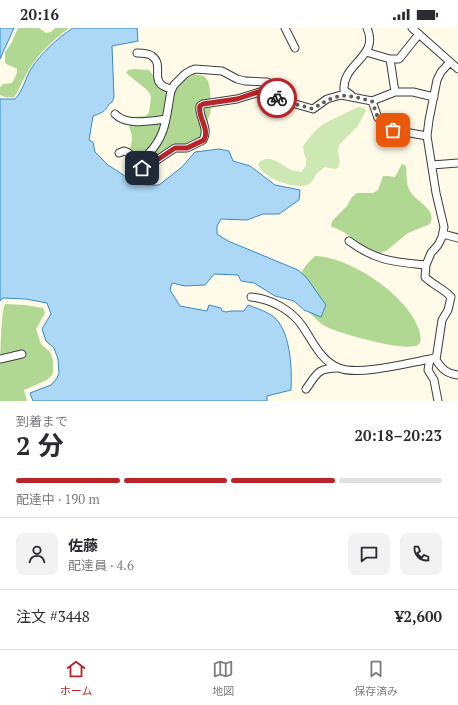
<!DOCTYPE html>
<html lang="ja">
<head>
<meta charset="utf-8">
<style>
	body { margin:0; font-family:"PT Serif","Noto Sans JP",serif; background:#f2f2f3; color:#2b2b33; height:100vh; display:flex; flex-direction:column; font-size:15px; white-space:nowrap }
	* { box-sizing:border-box; margin:0 }
	p { font-size:13px; color:#7c7c81 }
	.icon { flex:none; width:22px; height:22px; fill:none; stroke:currentColor; stroke-width:2; stroke-linecap:round; stroke-linejoin:round }
	.map { position:relative; height:373px; overflow:hidden }
	.drawer { display:flex; flex-direction:column; background:#fff; flex:1 }
	.drawer>* { flex:none }
	.pin { position:absolute; display:grid; place-items:center; width:34px; height:34px; color:#fff; margin:-17px; border-radius:8px; box-shadow:0 2px 6px #0006 }
	.courier { position:absolute; display:grid; place-items:center; width:40px; height:40px; margin:-20px; border:3px solid #b82427; border-radius:50%; background:#fff; color:#222; box-shadow:0 1px 5px #0007 }
	.head em { font-style:normal; font-weight:700 }
	.head div { display:flex; flex-direction:column-reverse }
	.head { display:flex; align-items:center; justify-content:space-between; height:68px; padding:0 16px }
	h1 { font-size:26px; font-weight:700; line-height:30px }
	.bar { display:grid; grid-template-columns:repeat(4,1fr); gap:6px 4px; align-content:center; height:48px; padding:0 16px }
	.bar i { height:5px; border-radius:3px; background:#e1e1e2 }
	.bar .on { background:#b82427 }
	.bar p { grid-column:span 4 }
	.line { display:flex; align-items:center; gap:10px; padding:0 16px; border-top:1px solid #e1e1e2 }
	.line div { flex:1 }
	.round { display:grid; place-items:center; flex:none; width:42px; height:42px; border-radius:8px; background:#f2f2f3 }
	.status { display:flex; justify-content:space-between; align-items:center; height:28px; padding:0 20px; background:#fff; direction:ltr }
	.status svg { height:11px; fill:currentColor }
	.tab-bar { display:flex; justify-content:space-around; align-items:center; height:56px; border-top:1px solid #e1e1e2; background:#fff; font-size:11px; color:#7c7c81 }
	.tab-bar a { display:grid; justify-items:center; gap:2px }
	.tab-bar .on { color:#b82427 }
	.map>svg:first-child { display:block }
	.green { fill:#cde8b3 }
	.forest { fill:#b0d892 }
	.water { fill:#add8f5; stroke:#358bcc }
	.lines { fill:none; stroke-linecap:round; stroke-linejoin:round }
	.minor-casing { stroke:#3d3d3d; stroke-width:9 }
	.minor { stroke:#fff; stroke-width:7 }
	.done { stroke:#605e58; stroke-width:4; stroke-dasharray:0 7.2 }
	.route { stroke:#b82427; stroke-width:5 }
</style>
</head>
<body>
<div class="status"><b>20:16</b><svg viewBox="0 0 49 12"><path d="M0 12V9h3v3zM5 12V6h3v6zM10 12V3h3v9zM15 12V0h3v12zM26 1h20v11H26zM47 4h2v5h-2z"/></svg></div>
<div class="map">
<svg width="458" height="373" viewBox="0 0 458 373">
	<rect width="100%" height="100%" fill="#fffbe8"/>
	<path class="green" d="M 358,79 L 364,80 L 366,83 L 357,99 L 339,117 L 338,124 L 340,134 L 338,140 L 335,141 L 325,139 C 322,141 320,143 317,145 C 314,149 313,155 307,157 C 294,161 263,151 258,136 C 267,124 281,136 291,142 C 294,143 297,143 301,144 L 304,141 L 306,137 L 306,130 L 304,126 L 303,118 L 310,109 L 317,101 L 325,95 Z"/>
	<path class="forest" d="M 18,0 L 39,0 L 46,5 L 51,4 L 55,0 L 69,0 C 42,21 31,34 17,65 L 14,69 L 5,69 L 0,67 L 0,59 L 3,56 L 12,55 L 17,45 L 17,41 C 13,38 9,38 5,35 L 5,24 L 11,16 Z
		M 134,41 L 149,42 L 156,51 L 173,64 L 187,50 L 194,46 L 204,48 L 208,53 L 210,62 L 211,81 L 210,86 L 208,91 L 208,102 L 188,123 L 182,125 L 178,124 L 170,126 L 139,140 L 129,129 C 129,123 131,118 132,112 C 133,102 126,103 131,89 L 145,88 L 148,86 L 149,84 L 151,69 L 150,66 L 146,61 L 126,45 L 128,42 Z
		M 402,136 L 405,137 L 406,139 C 407,146 406,155 409,161 C 414,174 438,180 430,196 L 408,205 L 387,222 L 378,226 C 361,219 349,204 332,199 L 331,197 L 333,192 L 347,178 L 352,169 L 357,165 L 373,165 L 378,162 L 383,148 L 387,148 L 395,149 Z
		M 315,228 C 350,229 408,267 419,302 C 420,306 422,313 419,316 C 410,326 337,305 325,298 C 321,296 317,292 314,289 C 302,278 301,265 298,250 L 306,237 Z
		M 5,276 L 25,277 L 43,280 L 45,285 L 36,301 L 41,316 L 50,324 L 53,332 L 53,344 L 52,347 L 47,352 L 24,362 L 27,373 L 0,373 C 0,356 0,285 5,276 Z"/>
	<path class="water" d="M 0,0 L 14,0 L 0,31 Z
		M 73,0 L 137,0 L 138,13 L 112,18 L 114,69 L 112,74 L 109,76 C 105,84 101,85 93,88 L 89,112 L 93,114 L 95,124 L 108,137 L 131,152 L 146,157 L 159,157 L 182,139 L 195,124 L 219,121 L 229,123 L 233,133 L 250,138 L 275,157 L 300,162 L 299,172 L 279,186 L 263,186 L 247,192 L 221,191 L 217,198 L 217,206 L 228,213 L 298,242 L 306,249 L 326,277 L 321,289 L 304,282 L 294,273 L 275,268 L 254,255 L 241,253 L 238,247 L 214,246 L 205,257 L 185,258 L 172,255 L 170,262 L 180,278 L 207,283 L 209,277 L 221,280 L 222,283 L 226,284 L 231,283 L 244,283 L 248,277 C 258,281 269,284 276,291 C 291,307 292,342 291,362 L 267,368 L 267,373 L 33,373 L 30,365 L 51,357 L 57,350 L 59,345 L 58,331 L 54,320 L 46,313 L 42,301 L 51,286 L 47,275 L 26,271 L 3,270 L 0,273 L 0,71 L 15,71 C 23,63 25,51 31,41 C 40,26 59,9 73,0 Z"/>
	<g class="lines">
		<g class="minor-casing">
			<path id="minor" d="M 285,0 L 295,20
				M 412,0 L 458,41
				M 366,24 L 390,31 L 395,64
				M 137,25 C 141,25 148,25 152,28 C 166,38 146,56 172,61
				M 390,31 L 399,31 L 419,6
				M 450,34 L 441,44 L 437,52 L 429,92 L 427,108 L 436,165 L 444,199 L 442,209 L 438,217 L 431,225 L 426,237 L 425,249 C 433,257 444,261 451,269
				M 351,67 L 344,62 C 342,35 380,29 367,0
				M 372,73 L 378,90 L 393,102 L 427,108
				M 115,86 C 126,98 151,93 166,91
				M 119,125 L 124,123 L 127,124 L 138,133 C 142,132 144,129 148,126 C 167,107 166,88 171,63 L 174,57 L 185,46 L 190,43 L 195,41 L 222,43 L 237,51 L 245,53 L 267,54 L 273,57 L 282,67 L 292,71
				M 432,137 L 458,135
				M 142,140 L 157,132 L 175,120 L 187,120 L 203,112 C 210,100 198,89 200,78 L 203,76 L 237,71 L 263,63 L 270,65 L 281,72 L 313,81 L 327,71 L 341,67 L 372,73 L 395,64 L 413,64 L 434,69
				M 443,206 L 458,210
				M 349,213 C 376,233 394,234 426,237
				M 251,269 C 271,271 292,282 303,299 C 313,314 321,333 339,340 C 359,348 408,335 430,331
				M 451,269 L 448,282 L 442,292 L 436,332 C 442,341 447,346 458,347
				M 434,330 L 430,331 L 428,342 L 434,352 L 438,373
				M 0,331 L 22,326
				M 306,361 C 317,346 317,340 338,340"/>
		</g>
		<use href="#minor" class="minor"/>
	</g>
	<g class="lines">
		<path class="done" d="M 277,70 L 281,72 L 313,81 C 339,64 342,66 372,73 L 378,90 L 393,102"/>
		<path class="route" d="M 142,140 L 157,132 L 175,120 L 187,120 L 204,112 C 210,100 197,89 200,78 L 203,76 L 237,71 L 264,62 L 270,64 L 277,70"/>
	</g>
</svg>
<div class="pin" style="left:393px;top:102px;background:#ea580c"><svg class="icon" aria-label="bag" viewBox="0 0 24 24"><path d="M5 8h14l-1 12H6zM9 8a3 3 0 0 1 6 0"/></svg></div>
<div class="pin" style="left:142px;top:140px;background:#1f2937"><svg class="icon" aria-label="home" viewBox="0 0 24 24"><path d="M3 11l9-7 9 7M6 9v11h12V9"/></svg></div>
<div class="courier" style="left:277px;top:70px"><svg class="icon" aria-label="bike" viewBox="0 0 24 24"><circle cx="6" cy="16" r="4"/><circle cx="18" cy="16" r="4"/><path d="M6 16l4-8h5l3 8M10 8l3 8H6M13 5h3"/></svg></div>
</div>
<section class="drawer">
<div class="head"><div><h1>2 分</h1><p>到着まで</p></div><em>20:18–20:23</em></div>
<div class="bar"><i class="on"></i><i class="on"></i><i class="on"></i><i></i><p>配達中 · 190 m</p></div>
<div class="line" style="height:72px"><a class="round"><svg class="icon" aria-label="person" viewBox="0 0 24 24"><circle cx="12" cy="8" r="4"/><path d="M4 21q1-7 8-7t8 7"/></svg></a><div><b>佐藤</b><p>配達員 · 4.6</p></div><a class="round"><svg class="icon" aria-label="chat" viewBox="0 0 24 24"><path d="M4 5h16v11H9l-5 4z"/></svg></a><a class="round"><svg class="icon" aria-label="phone" viewBox="0 0 24 24"><path d="M5 4h4l2 5-3 2q2 4 5 5l2-3 5 2v4C11 20 4 13 5 4z"/></svg></a></div>
<div class="line" style="height:52px"><div>注文 #3448</div><b>¥2,600</b></div>
</section>
<nav class="tab-bar">
<a class="on"><svg class="icon" aria-label="home" viewBox="0 0 24 24"><path d="M3 11l9-7 9 7M6 9v11h12V9"/></svg>ホーム</a>
<a><svg class="icon" aria-label="map" viewBox="0 0 24 24"><path d="M3 6l6-2 6 2 6-2v14l-6 2-6-2-6 2zM9 4v14M15 6v14"/></svg>地図</a>
<a><svg class="icon" aria-label="saved" viewBox="0 0 24 24"><path d="M7 4h10v16l-5-4-5 4z"/></svg>保存済み</a>
</nav>
</body>
</html>
